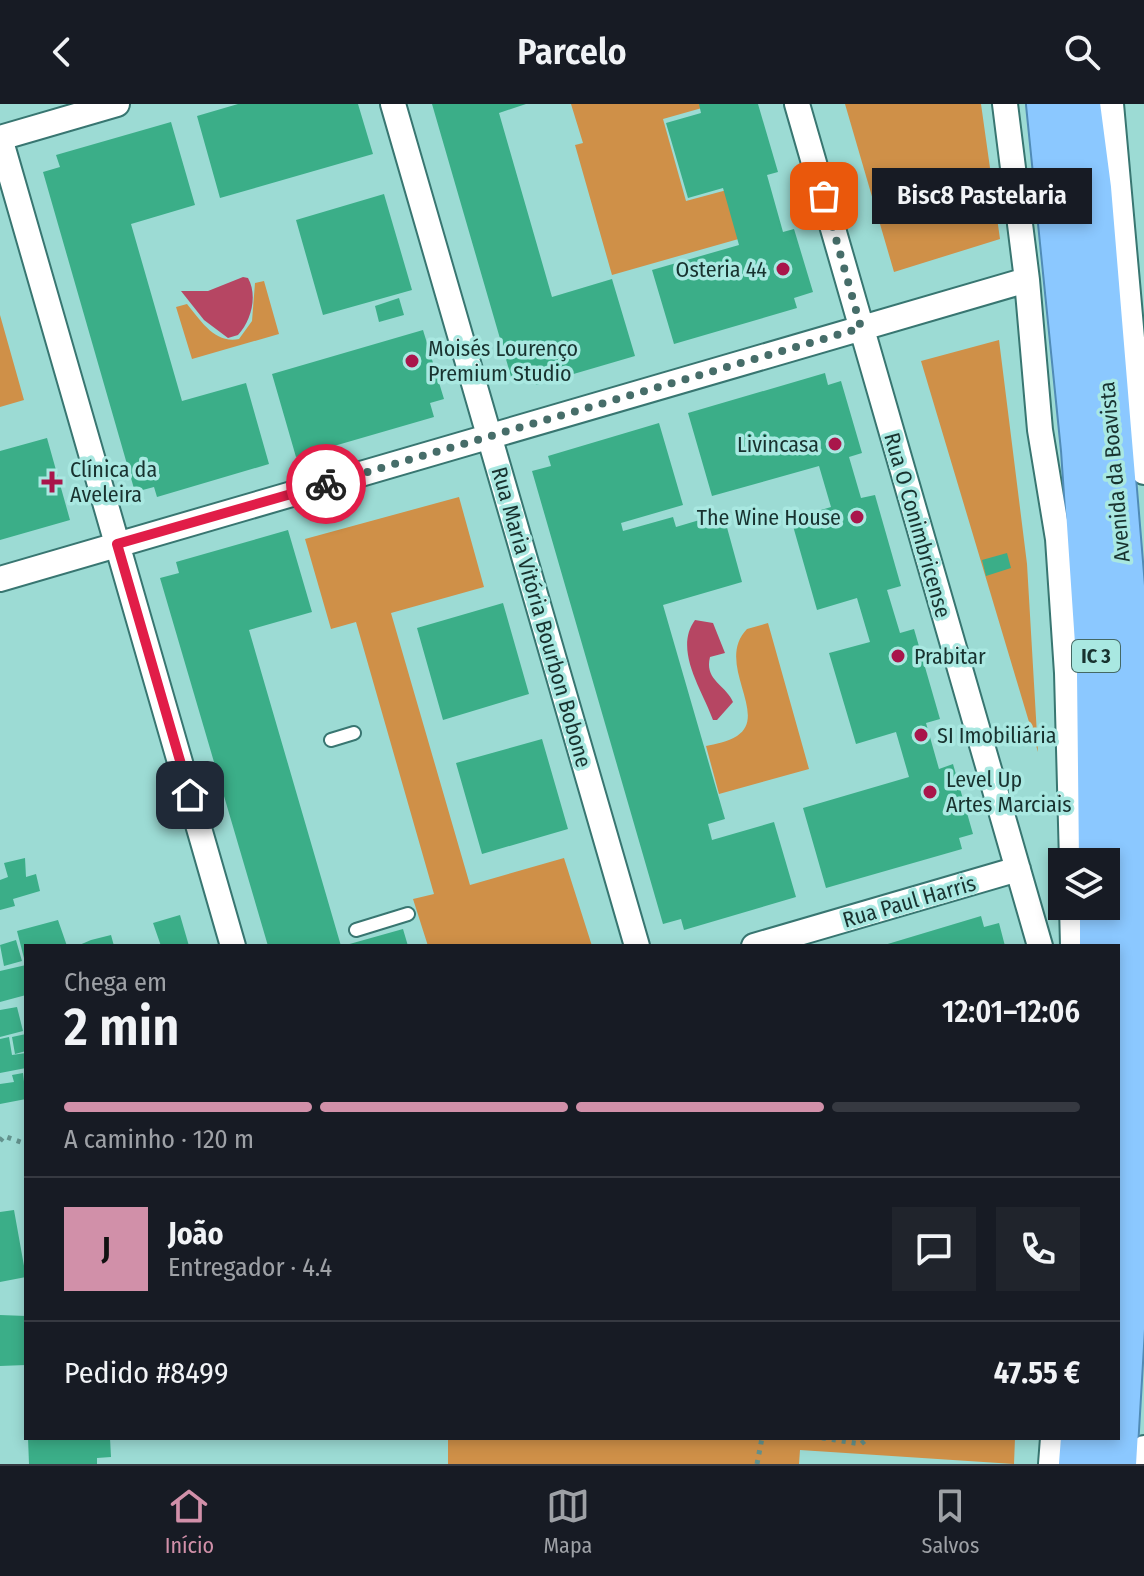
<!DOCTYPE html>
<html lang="pt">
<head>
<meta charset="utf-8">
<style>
	body { margin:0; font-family:"Fira Sans Condensed",sans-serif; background:#20242c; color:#f1f3f6; height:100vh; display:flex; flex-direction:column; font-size:30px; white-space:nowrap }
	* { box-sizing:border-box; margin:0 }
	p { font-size:26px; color:#9ea1a6 }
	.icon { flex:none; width:44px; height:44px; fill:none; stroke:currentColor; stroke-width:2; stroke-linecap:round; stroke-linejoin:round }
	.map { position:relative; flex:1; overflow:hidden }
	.drawer { position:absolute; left:24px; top:840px; width:1096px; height:496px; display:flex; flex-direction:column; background:#171b24; border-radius:0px; box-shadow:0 4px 12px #0003 }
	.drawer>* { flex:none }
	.controls { position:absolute; left:1048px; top:744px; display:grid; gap:16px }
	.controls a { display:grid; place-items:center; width:72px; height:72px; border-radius:0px; background:#171b24; box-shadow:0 4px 12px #0003; font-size:40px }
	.pin { position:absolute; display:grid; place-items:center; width:68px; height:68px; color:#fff; margin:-34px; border-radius:16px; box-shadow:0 4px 12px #0006 }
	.courier { position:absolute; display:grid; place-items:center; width:80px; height:80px; margin:-40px; border:6px solid #e11d48; border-radius:50%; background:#fff; color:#222; box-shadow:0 2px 10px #0007 }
	.bubble { position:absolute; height:56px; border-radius:0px; background:#171b24; box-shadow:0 4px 12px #0003; font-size:26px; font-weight:600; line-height:56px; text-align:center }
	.head em { font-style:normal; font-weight:600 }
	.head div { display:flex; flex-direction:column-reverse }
	.head { display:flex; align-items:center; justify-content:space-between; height:136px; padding:0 40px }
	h1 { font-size:52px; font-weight:600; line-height:60px }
	.bar { display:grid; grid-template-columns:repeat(4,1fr); gap:12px 8px; align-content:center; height:96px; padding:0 40px }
	.bar i { height:10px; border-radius:6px; background:#363941 }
	.bar .selected { background:#d190a9 }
	.bar p { grid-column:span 4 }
	.line { display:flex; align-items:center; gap:20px; padding:0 40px; border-top:2px solid #363941 }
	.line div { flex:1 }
	.round { display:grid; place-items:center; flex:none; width:84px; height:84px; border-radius:0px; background:#20242c }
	header { display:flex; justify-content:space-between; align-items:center; height:104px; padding:0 40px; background:#171b24; font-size:36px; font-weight:600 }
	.menu { display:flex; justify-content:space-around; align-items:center; height:112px; border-top:2px solid #363941; background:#171b24; font-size:22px; color:#9ea1a6 }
	.menu a { display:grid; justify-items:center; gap:4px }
	.menu .selected { color:#d190a9 }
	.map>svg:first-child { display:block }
	.green { fill:#cf9048 }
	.water { fill:#b64663 }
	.building { fill:#3bae88 }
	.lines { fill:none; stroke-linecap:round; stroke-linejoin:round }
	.service-casing { stroke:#387671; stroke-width:16 }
	.minor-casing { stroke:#387671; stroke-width:28 }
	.trunk-casing { stroke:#508bb6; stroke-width:44 }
	.path { stroke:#63928d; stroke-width:5; stroke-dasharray:4 6; stroke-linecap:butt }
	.service { stroke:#fff; stroke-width:12 }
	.minor { stroke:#fff; stroke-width:24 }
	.trunk { stroke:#8bc8ff; stroke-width:40 }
	.done { stroke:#466d69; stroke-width:8; stroke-dasharray:0 14.4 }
	.route { stroke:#e11d48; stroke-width:10 }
	.poi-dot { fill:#a9164b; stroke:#a9e8e1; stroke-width:3 }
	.labels { text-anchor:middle; stroke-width:7; stroke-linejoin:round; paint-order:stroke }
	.shield { fill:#a9e8e1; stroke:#446964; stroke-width:2 }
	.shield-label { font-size:20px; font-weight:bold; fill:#18322f }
	.poi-label { font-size:22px; fill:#18322f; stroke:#a9e8e1; text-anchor:start }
	.street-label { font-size:22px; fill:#18322f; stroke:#a9e8e1 }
</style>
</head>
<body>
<header><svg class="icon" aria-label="back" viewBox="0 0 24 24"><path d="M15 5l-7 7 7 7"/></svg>Parcelo<svg class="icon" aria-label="search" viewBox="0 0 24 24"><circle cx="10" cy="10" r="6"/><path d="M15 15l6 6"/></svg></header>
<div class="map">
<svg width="1144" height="1360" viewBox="0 0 1144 1360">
	<rect width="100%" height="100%" fill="#9cdbd4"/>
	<path class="green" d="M 571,0 L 716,0 L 663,15 L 686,97 L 764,76 L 777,124 L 612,171 L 575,41 L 583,39 Z
		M 845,0 L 981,0 L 1000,135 L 894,168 Z
		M 264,177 L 279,230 L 192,255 L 176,203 L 187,200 C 201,217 215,240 239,235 L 252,217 L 255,179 Z
		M 0,211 L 24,296 L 0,303 Z
		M 999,236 L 1027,460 L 1038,648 L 921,257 Z
		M 459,393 L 484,483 L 391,509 L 470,781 L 564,754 L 592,842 L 428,842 L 413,795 L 434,790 L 356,518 L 331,525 L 305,435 Z
		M 768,519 L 809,665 L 719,690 L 706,642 C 715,640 728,638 737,632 C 770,611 714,559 747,525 Z
		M 448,1334 L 1015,1334 L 1014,1360 L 800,1346 L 799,1360 L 448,1360 Z"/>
	<path class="water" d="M 243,173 L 248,174 C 258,192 251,217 238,231 L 228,234 L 204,216 L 181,187 L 208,187 Z
		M 695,516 L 713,519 L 725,549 L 710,553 C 704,576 726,581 733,598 L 717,616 L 713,616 C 703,587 673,546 695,516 Z"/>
	<path class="building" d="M 238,0 L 358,0 L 373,50 L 220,94 L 197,12 Z
		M 432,0 L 526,0 L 499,9 L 552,193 L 612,175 L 635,252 L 536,281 L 532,270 L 512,276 Z
		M 699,0 L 758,0 L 778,68 L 767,71 L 783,128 L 794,125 L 813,188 L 794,194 L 797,204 L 674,240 L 652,166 L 739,141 L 723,84 L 688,94 L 666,19 L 701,9 Z
		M 171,18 L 195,101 L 131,120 L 182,297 L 246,279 L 269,360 L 157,393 L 154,383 L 135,388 L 43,68 L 60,63 L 56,51 Z
		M 384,90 L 412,186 L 323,211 L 296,116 Z
		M 399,194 L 404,211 L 379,218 L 375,202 Z
		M 423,226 L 444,295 L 430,299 L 434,313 L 296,353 L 272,270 Z
		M 825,269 L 828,281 L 841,277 L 862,349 L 849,353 L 861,394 L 875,391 L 901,482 L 887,486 L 900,529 L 914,525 L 940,615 L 926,619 L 939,665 L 953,660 L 973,730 L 959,734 L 962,745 L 826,784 L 803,704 L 909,673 L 896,628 L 856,640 L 829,549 L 870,538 L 857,494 L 817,506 L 791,415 L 831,403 L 819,362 L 712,392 L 688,309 Z
		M 659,319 L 683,401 L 621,419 L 623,427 L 673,413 L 676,423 L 723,409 L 742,478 L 663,501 L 725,715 L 708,720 L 712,736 L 774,718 L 796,793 L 684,826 L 681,815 L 663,820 L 532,367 L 551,362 L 548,352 Z
		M 47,334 L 70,416 L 0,436 L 0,347 Z
		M 288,426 L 312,508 L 249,526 L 341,842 L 268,842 L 160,474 L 179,469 L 176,458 Z
		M 1007,449 L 1011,464 L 986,472 L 982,456 Z
		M 503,499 L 529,590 L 443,616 L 417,524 Z
		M 542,635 L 568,725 L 482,750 L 456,659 Z
		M 25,754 L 26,773 L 36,770 L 40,787 L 13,795 L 15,802 L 0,806 L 0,776 L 8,773 L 4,759 Z
		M 180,811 L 189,842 L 161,842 L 153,819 Z
		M 981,812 L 984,823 L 999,819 L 1005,842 L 881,842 Z
		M 58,816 L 67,842 L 26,842 L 25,858 L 17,827 Z
		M 403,825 L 408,842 L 346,842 L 346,841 Z
		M 111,831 L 114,842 L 77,842 L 91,836 Z
		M 16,836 L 22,857 L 4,862 L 0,841 Z
		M 26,861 L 26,891 L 0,898 L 0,867 Z
		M 17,903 L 23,927 L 0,933 L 0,906 Z
		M 26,930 L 26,947 L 15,950 L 12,933 Z
		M 9,933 L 12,951 L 26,949 L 26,964 L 0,969 L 0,935 Z
		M 23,969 L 26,995 L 0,1000 L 0,980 L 14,978 L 12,971 Z
		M 14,1106 L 26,1173 L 0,1178 L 0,1108 Z
		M 0,1211 L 26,1212 L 26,1261 L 0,1262 Z
		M 28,1334 L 110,1334 L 111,1353 L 97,1354 L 97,1360 L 29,1360 Z"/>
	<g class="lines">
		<g class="service-casing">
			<path id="service" d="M 331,636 L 354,629
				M 356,826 L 408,810"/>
		</g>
		<g class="minor-casing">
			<path id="minor" d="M 393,0 L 637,842
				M 797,0 L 1040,842
				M 1005,0 L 1027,176 L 1040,326 L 1058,435 L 1067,569 L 1072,758
				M 1111,0 L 1144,368
				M 0,34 L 233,842
				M 0,34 L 117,0
				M 0,475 L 1027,176
				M 1072,802 L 1073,842
				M 754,842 L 1018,765
				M 1051,1360 L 1053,1334
				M 1143,1360 L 1144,1344"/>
		</g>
		<g class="trunk-casing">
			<path id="trunk" d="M 1047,0 L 1082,346 L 1097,569 L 1099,758
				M 1080,0 L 1091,84 L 1131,567 L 1136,720 L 1139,970 L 1116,1360
				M 1100,802 L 1100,842
				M 1079,1360 L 1081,1334"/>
		</g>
		<path class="path" d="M 0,1037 L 4,1032 L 26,1040
			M 822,1334 L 861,1340 L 868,1334
			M 757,1360 L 762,1334"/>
		<use href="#service" class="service"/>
		<use href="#minor" class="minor"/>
		<use href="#trunk" class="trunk"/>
	</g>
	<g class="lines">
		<path class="done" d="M 326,380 L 861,224 L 824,92"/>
		<path class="route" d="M 190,691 L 117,440 L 326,380"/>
	</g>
	<g class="poi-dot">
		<circle cx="783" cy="165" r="8"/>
		<circle cx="412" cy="257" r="8"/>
		<circle cx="835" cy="340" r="8"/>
		<path d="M48 366h8v8h8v8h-8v8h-8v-8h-8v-8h8z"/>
		<circle cx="857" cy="413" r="8"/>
		<circle cx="898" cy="552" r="8"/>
		<circle cx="921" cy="631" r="8"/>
		<circle cx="930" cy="688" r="8"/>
	</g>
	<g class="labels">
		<rect class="shield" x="1072" y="536" width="48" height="32" rx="6"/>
		<g class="shield-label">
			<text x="1096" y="559">IC 3</text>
		</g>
		<g class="poi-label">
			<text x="767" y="173" text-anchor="end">Osteria 44</text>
			<text x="428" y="252">Moisés Lourenço<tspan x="428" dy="25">Premium Studio</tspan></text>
			<text x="819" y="348" text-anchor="end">Livincasa</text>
			<text x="70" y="373">Clínica da<tspan x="70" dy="25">Aveleira</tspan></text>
			<text x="841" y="421" text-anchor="end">The Wine House</text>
			<text x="914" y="560">Prabitar</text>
			<text x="937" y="639">SI Imobiliária</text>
			<text x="946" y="683">Level Up<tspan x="946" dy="25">Artes Marciais</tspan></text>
		</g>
		<g class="street-label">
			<text transform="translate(1114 368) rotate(-95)" y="8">Avenida da Boavista</text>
			<text transform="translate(918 421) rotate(74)" y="8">Rua O Conimbricense</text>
			<text transform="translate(542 513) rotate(74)" y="8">Rua Maria Vitória Bourbon Bobone</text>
			<text transform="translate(909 797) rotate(-16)" y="8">Rua Paul Harris</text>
		</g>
	</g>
</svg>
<div class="controls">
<a><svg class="icon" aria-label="layers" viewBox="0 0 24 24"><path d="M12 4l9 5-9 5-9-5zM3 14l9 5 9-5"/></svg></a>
</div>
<div class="pin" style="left:824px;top:92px;background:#ea580c"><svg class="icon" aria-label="bag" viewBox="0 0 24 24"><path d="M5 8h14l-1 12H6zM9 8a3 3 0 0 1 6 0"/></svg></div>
<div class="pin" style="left:190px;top:691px;background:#1f2937"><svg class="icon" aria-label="home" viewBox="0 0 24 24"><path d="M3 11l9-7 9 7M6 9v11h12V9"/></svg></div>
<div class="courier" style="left:326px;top:380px"><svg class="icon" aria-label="bike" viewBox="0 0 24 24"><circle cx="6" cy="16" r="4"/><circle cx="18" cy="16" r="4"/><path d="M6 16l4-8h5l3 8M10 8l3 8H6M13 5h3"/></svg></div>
<div class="bubble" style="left:872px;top:64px;width:220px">Bisc8 Pastelaria</div>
<section class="drawer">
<div class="head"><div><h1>2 min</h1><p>Chega em</p></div><em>12:01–12:06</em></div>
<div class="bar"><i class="selected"></i><i class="selected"></i><i class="selected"></i><i></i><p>A caminho · 120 m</p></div>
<div class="line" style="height:144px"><b class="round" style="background:#d190a9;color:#111">J</b><div><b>João</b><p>Entregador · 4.4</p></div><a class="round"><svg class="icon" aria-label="chat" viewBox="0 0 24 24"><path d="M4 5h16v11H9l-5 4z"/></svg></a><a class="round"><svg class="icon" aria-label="phone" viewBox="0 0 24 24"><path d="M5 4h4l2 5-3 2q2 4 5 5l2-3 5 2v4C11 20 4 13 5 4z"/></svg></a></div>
<div class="line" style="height:104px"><div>Pedido #8499</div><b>47.55 €</b></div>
</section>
</div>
<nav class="menu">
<a class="selected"><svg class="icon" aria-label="home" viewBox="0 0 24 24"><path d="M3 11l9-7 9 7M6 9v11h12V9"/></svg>Início</a>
<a><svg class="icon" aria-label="map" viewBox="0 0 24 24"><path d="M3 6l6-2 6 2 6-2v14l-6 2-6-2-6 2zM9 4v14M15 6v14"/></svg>Mapa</a>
<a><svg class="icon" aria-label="saved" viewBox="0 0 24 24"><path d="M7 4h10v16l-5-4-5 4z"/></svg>Salvos</a>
</nav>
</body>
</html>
